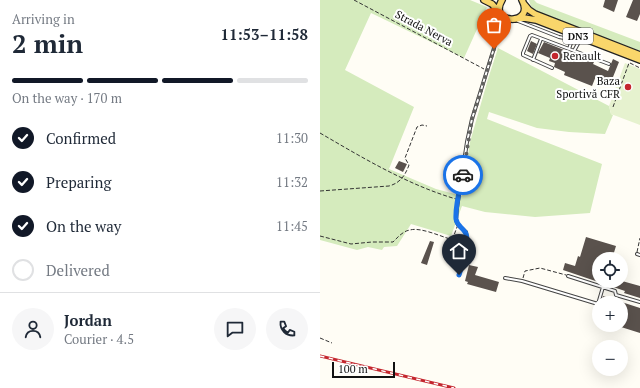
<!DOCTYPE html>
<html lang="en">
<head>
<meta charset="utf-8">
<style>
	body { margin:0; font-family:"PT Serif",serif; background:#f6f6f7; color:#1f2937; height:100vh; display:flex; flex-direction:column; font-size:15px; white-space:nowrap }
	* { box-sizing:border-box; margin:0 }
	p { font-size:13px; color:#747a83 }
	.icon { flex:none; width:22px; height:22px; fill:none; stroke:currentColor; stroke-width:2; stroke-linecap:round; stroke-linejoin:round }
	.map { position:relative; flex:1; overflow:hidden }
	.side { display:flex; flex-direction:column; background:#fff; width:320px }
	.side>* { flex:none }
	.tools { position:absolute; left:272px; top:252px; display:grid; gap:8px }
	.tools a { display:grid; place-items:center; width:36px; height:36px; border-radius:50%; background:#fff; box-shadow:0 4px 16px #0002; font-size:20px }
	.scale { position:absolute; left:12px; bottom:10px; width:63px; box-sizing:border-box; padding-left:4px; border:2px solid #111; border-top:0; font-size:11px; line-height:14px; white-space:nowrap; color:#111; -webkit-text-stroke:3px #fff; paint-order:stroke }
	.pin { position:absolute; display:grid; place-items:center; width:34px; height:34px; color:#fff; margin:-41px -17px; border-radius:50% 50% 50% 0; rotate:-45deg; box-shadow:0 0 4px #0007 }
	.pin .icon { rotate:45deg }
	.courier { position:absolute; display:grid; place-items:center; width:40px; height:40px; margin:-20px; border:3px solid #1a73e8; border-radius:50%; background:#fff; color:#222; box-shadow:0 1px 5px #0007 }
	.headline em { font-style:normal; font-weight:600 }
	.headline div { display:flex; flex-direction:column-reverse }
	.headline { display:flex; align-items:center; justify-content:space-between; height:68px; padding:0 12px }
	h1 { font-size:26px; font-weight:600; line-height:30px }
	.bar { display:grid; grid-template-columns:repeat(4,1fr); gap:6px 4px; align-content:center; height:48px; padding:0 12px }
	.bar i { height:5px; border-radius:3px; background:#e0e1e3 }
	.bar .selected { background:#111827 }
	.bar p { grid-column:span 4 }
	.line { display:flex; align-items:center; gap:10px; padding:0 12px; border-top:1px solid #e0e1e3 }
	.line div { flex:1 }
	.round { display:grid; place-items:center; flex:none; width:42px; height:42px; border-radius:21px; background:#f6f6f7 }
	ol { padding:0 12px; list-style:none }
	li { display:flex; align-items:center; gap:12px; height:44px }
	li p { margin-inline-start:auto }
	li .icon { padding:4px; border-radius:50%; background:#111827; color:#fff; stroke-width:4 }
	li:last-child { color:#747a83 }
	li i { width:22px; height:22px; border:2px solid #e0e1e3; border-radius:50% }
	main { display:flex; flex:1; min-height:0 }
	.map>svg:first-child { display:block }
	.green { fill:#d5ebbd }
	.pitch { fill:#e6f2cf }
	.building { fill:#5a524d }
	.lines { fill:none; stroke-linecap:round; stroke-linejoin:round }
	.service-casing { stroke:#444; stroke-width:4 }
	.primary-casing { stroke:#222; stroke-width:8 }
	.path { stroke:#333; stroke-width:1; stroke-dasharray:4 2; stroke-linecap:butt }
	.service { stroke:#fff; stroke-width:2 }
	.primary { stroke:#f9d66b; stroke-width:5.5 }
	.rail-casing { stroke:#c4262e; stroke-width:3 }
	.rail { stroke:#fff; stroke-width:1.5; stroke-dasharray:4.5; stroke-linecap:butt }
	.done { stroke:#646461; stroke-width:4; stroke-dasharray:0 7.2 }
	.route { stroke:#1a73e8; stroke-width:5 }
	.poi-dot { fill:#c4262e; stroke:#fff; stroke-width:1.5 }
	.labels { text-anchor:middle; stroke-width:4; stroke-linejoin:round; paint-order:stroke }
	.shield { fill:#fff; stroke:#585858; stroke-width:1 }
	.shield-label { font-size:10px; font-weight:bold; fill:#111 }
	.street-label { font-size:11px; fill:#111; stroke:#fff }
	.poi-label { font-size:11px; fill:#111; stroke:#fff; text-anchor:start }
</style>
</head>
<body>
<main>
<section class="side">
<div class="headline"><div><h1>2 min</h1><p>Arriving in</p></div><em>11:53–11:58</em></div>
<div class="bar"><i class="selected"></i><i class="selected"></i><i class="selected"></i><i></i><p>On the way · 170 m</p></div>
<ol>
<li><svg class="icon" aria-label="check" viewBox="0 0 24 24"><path d="M5 12l5 5 9-10"/></svg>Confirmed<p>11:30</p></li>
<li><svg class="icon" aria-label="check" viewBox="0 0 24 24"><path d="M5 12l5 5 9-10"/></svg>Preparing<p>11:32</p></li>
<li><svg class="icon" aria-label="check" viewBox="0 0 24 24"><path d="M5 12l5 5 9-10"/></svg>On the way<p>11:45</p></li>
<li><i></i>Delivered</li>
</ol>
<div class="line" style="height:72px"><a class="round"><svg class="icon" aria-label="person" viewBox="0 0 24 24"><circle cx="12" cy="8" r="4"/><path d="M4 21q1-7 8-7t8 7"/></svg></a><div><b>Jordan</b><p>Courier · 4.5</p></div><a class="round"><svg class="icon" aria-label="chat" viewBox="0 0 24 24"><path d="M4 5h16v11H9l-5 4z"/></svg></a><a class="round"><svg class="icon" aria-label="phone" viewBox="0 0 24 24"><path d="M5 4h4l2 5-3 2q2 4 5 5l2-3 5 2v4C11 20 4 13 5 4z"/></svg></a></div>
</section>
<div class="map">
<svg width="320" height="388" viewBox="0 0 320 388">
	<rect width="100%" height="100%" fill="#fffdf5"/>
	<path class="green" d="M 0,0 L 150,0 L 167,7 L 144,58 L 51,13 L 25,70 L 94,107 L 69,169 L 116,189 L 142,196 L 150,142 L 168,79 L 178,48 L 289,106 L 291,114 L 293,115 L 285,134 L 249,132 L 217,128 L 169,112 L 167,119 L 282,164 L 270,213 L 215,217 L 165,212 L 142,206 L 131,236 L 91,224 L 77,246 L 64,247 L 62,250 L 48,247 L 37,250 L 0,240 Z
		M 209,0 L 214,0 L 217,3 L 320,42 L 320,51 L 214,11 L 210,4 Z"/>
	<path class="pitch" d="M 305,63 L 320,69 L 320,125 L 291,114 L 289,106 Z"/>
	<path class="building" d="M 285,0 L 298,0 L 294,12 L 283,7 Z
		M 313,0 L 320,0 L 320,14 L 317,21 L 306,17 Z
		M 211,41 L 217,44 L 213,54 L 207,51 Z
		M 224,42 L 274,62 L 273,64 L 288,71 L 293,59 L 299,62 L 291,82 L 276,76 L 272,86 L 244,75 L 245,72 L 234,67 L 235,63 L 229,61 L 230,58 L 218,53 Z
		M 79,161 L 87,164 L 83,172 L 75,168 Z
		M 266,237 L 296,246 L 292,259 L 279,259 L 279,281 L 302,281 L 320,286 L 320,298 L 304,293 L 305,291 L 243,270 L 245,263 L 255,266 L 258,256 L 260,257 Z
		M 110,241 L 114,242 L 107,265 L 101,263 Z
		M 149,265 L 158,267 L 155,275 L 179,282 L 176,292 L 147,284 L 148,282 L 145,281 Z
		M 283,296 L 320,308 L 320,333 L 301,327 L 301,303 L 281,303 Z"/>
	<g class="lines">
		<g class="service-casing">
			<path id="service" d="M 198,21 L 239,37 L 249,39
				M 180,33 L 191,20
				M 246,33 L 251,43 L 249,49
				M 254,51 L 260,40 L 262,41
				M 213,60 L 221,39
				M 232,68 L 203,55 L 203,53 L 210,36 L 212,35 L 289,64
				M 317,254 L 320,255
				M 139,275 L 147,239 L 146,232 L 138,225 L 136,220 L 137,208 L 147,142 L 152,119 L 179,32 L 182,17
				M 248,276 L 295,291 L 296,295 L 320,302
				M 185,278 L 202,281 L 278,304 L 283,287"/>
		</g>
		<g class="primary-casing">
			<path id="primary" d="M 164,0 L 172,4 L 179,12
				M 182,0 C 167,25 216,26 202,0
				M 204,4 L 209,10 L 215,14 L 320,55
				M 195,19 L 204,18 L 216,20 L 320,60"/>
		</g>
		<path class="path" d="M 34,0 L 164,69
			M 310,63 L 320,68
			M 293,107 L 309,63
			M 0,133 C 43,158 88,185 136,199
			M 0,191 L 69,186 C 80,183 85,176 89,165 L 85,158 L 97,127 L 102,125 L 107,126
			M 0,236 L 31,244 L 52,242 L 73,242 C 78,237 83,231 90,230 C 100,227 120,236 130,239 L 133,238 L 137,227
			M 134,238 L 143,243
			M 317,252 L 320,238
			M 203,278 L 205,271 L 220,268 L 246,275
			M 0,338 L 12,343"/>
		<use href="#service" class="service"/>
		<use href="#primary" class="primary"/>
		<g class="rail-casing">
			<path id="rail" d="M 0,356 L 134,388"/>
		</g>
		<use href="#rail" class="rail"/>
	</g>
	<g class="lines">
		<path class="done" d="M 143,175 L 152,119 L 174,49"/>
		<path class="route" d="M 139,275 C 142,266 151,239 145,232 C 142,227 137,226 136,219 C 135,205 140,189 143,175"/>
	</g>
	<g class="poi-dot">
		<circle cx="235" cy="56" r="4"/>
		<circle cx="308" cy="87" r="4"/>
	</g>
	<g class="labels">
		<rect class="shield" x="243" y="28" width="30" height="16" rx="3"/>
		<g class="shield-label">
			<text x="258" y="40">DN3</text>
		</g>
		<g class="street-label">
			<text transform="translate(104 28) rotate(28)" y="4">Strada Nerva</text>
		</g>
		<g class="poi-label">
			<text x="243" y="60">Renault</text>
			<text x="300" y="85" text-anchor="end">Baza<tspan x="300" dy="13">Sportivă CFR</tspan></text>
		</g>
	</g>
</svg>
<div class="tools">
<a><svg class="icon" aria-label="locate" viewBox="0 0 24 24"><circle cx="12" cy="12" r="6"/><path d="M12 2v4M12 18v4M2 12h4M18 12h4"/></svg></a>
<a>+</a>
<a>−</a>
</div>
<div class="scale">100 m</div>
<div class="pin" style="left:174px;top:49px;background:#ea580c"><svg class="icon" aria-label="bag" viewBox="0 0 24 24"><path d="M5 8h14l-1 12H6zM9 8a3 3 0 0 1 6 0"/></svg></div>
<div class="pin" style="left:139px;top:275px;background:#1f2937"><svg class="icon" aria-label="home" viewBox="0 0 24 24"><path d="M3 11l9-7 9 7M6 9v11h12V9"/></svg></div>
<div class="courier" style="left:143px;top:175px"><svg class="icon" aria-label="car" viewBox="0 0 24 24"><path d="M5 17H2v-5l4-1 3-4h7l3 4 3 1v5h-3M9 17h6M6 11h13"/><circle cx="7" cy="17" r="2"/><circle cx="17" cy="17" r="2"/></svg></div>
</div>
</main>
</body>
</html>
